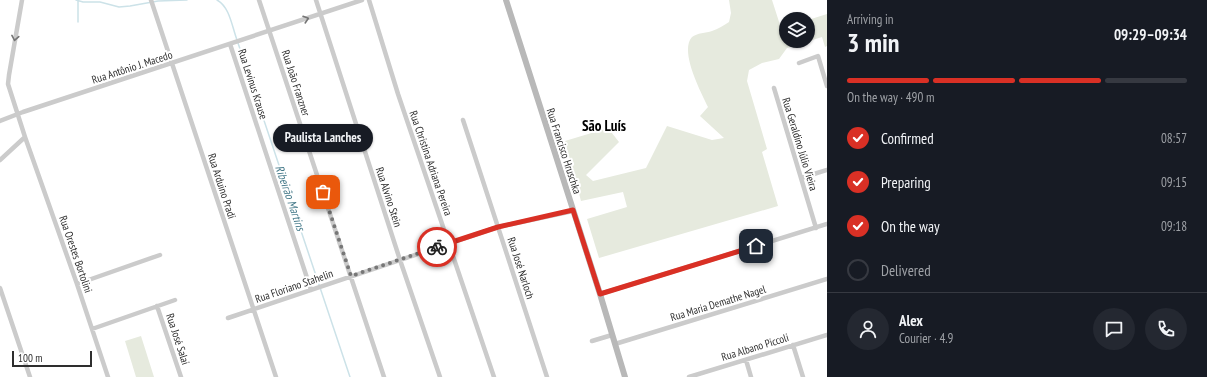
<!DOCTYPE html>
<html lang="en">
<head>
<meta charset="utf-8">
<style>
	body { margin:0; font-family:"PT Sans Narrow",sans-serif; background:#242831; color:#f1f3f6; height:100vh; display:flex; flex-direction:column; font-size:15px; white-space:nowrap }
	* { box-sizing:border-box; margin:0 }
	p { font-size:13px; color:#9ea1a6 }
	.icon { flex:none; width:22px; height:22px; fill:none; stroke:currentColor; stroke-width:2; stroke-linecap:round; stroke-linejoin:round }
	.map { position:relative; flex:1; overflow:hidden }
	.panel { display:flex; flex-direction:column; background:#171b24; width:380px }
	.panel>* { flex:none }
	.tools { position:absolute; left:779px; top:12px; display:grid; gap:8px }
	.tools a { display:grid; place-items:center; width:36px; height:36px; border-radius:50%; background:#171b24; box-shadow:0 1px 3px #0004; font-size:20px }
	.scale { position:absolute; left:12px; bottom:10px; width:80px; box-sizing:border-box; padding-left:4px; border:2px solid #2e2e2e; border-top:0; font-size:11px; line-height:14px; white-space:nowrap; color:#2e2e2e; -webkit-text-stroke:3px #fff; paint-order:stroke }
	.pin { position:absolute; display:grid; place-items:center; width:34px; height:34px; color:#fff; margin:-17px; border-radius:8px; box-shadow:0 2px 6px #0006 }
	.courier { position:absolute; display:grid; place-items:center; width:40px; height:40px; margin:-20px; border:3px solid #d93025; border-radius:50%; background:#fff; color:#222; box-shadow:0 1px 5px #0007 }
	.bubble { position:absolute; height:28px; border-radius:14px; background:#171b24; box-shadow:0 1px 3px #0004; font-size:13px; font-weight:700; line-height:28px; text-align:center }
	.summary em { font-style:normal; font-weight:700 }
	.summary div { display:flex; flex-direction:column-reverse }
	.summary { display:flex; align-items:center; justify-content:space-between; height:68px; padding:0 20px }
	h1 { font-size:26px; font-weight:700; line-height:30px }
	.bar { display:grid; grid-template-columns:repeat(4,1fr); gap:6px 4px; align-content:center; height:48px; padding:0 20px }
	.bar i { height:5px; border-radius:3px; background:#363941 }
	.bar .active { background:#d93025 }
	.bar p { grid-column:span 4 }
	.line { display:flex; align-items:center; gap:10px; padding:0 20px; border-top:1px solid #363941 }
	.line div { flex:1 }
	.round { display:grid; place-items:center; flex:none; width:42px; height:42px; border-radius:21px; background:#242831 }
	ol { padding:0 20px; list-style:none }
	li { display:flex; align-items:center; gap:12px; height:44px }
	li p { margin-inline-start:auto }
	li .icon { padding:4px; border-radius:50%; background:#d93025; color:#fff; stroke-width:4 }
	li:last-child { color:#9ea1a6 }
	li i { width:22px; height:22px; border:2px solid #363941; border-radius:50% }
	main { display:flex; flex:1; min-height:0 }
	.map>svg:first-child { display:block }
	.green { fill:#e6eade }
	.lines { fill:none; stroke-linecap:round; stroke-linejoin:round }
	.stream { stroke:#cce2e8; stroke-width:1.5 }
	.street { stroke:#cbcbcb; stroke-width:4.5 }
	.secondary { stroke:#b8b8b8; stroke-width:6 }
	.oneway { stroke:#757575 }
	.done { stroke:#777; stroke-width:4; stroke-dasharray:0 7.2 }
	.route { stroke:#d93025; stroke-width:5 }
	.labels { text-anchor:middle; stroke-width:4; stroke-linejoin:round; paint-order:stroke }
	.street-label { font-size:11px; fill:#2e2e2e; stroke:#fff }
	.water-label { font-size:12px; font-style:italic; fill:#447989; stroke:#fff }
	.district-label { font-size:15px; font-weight:bold; fill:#000; stroke:#fff }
</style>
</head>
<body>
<main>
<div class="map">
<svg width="827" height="377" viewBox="0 0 827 377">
	<rect width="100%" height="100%" fill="#fff"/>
	<path class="green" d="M 729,0 L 772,0 L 781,28 L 786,27 L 786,41 L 808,41 L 808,20 L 827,14 L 827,46 L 825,47 L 822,37 L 787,48 L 779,59 L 762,63 L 749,70 L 747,81 L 767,149 L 762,152 L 778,206 L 599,258 L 587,219 L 627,207 L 623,192 L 581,201 L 565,141 L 608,128 L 619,142 L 586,175 L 593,181 L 646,168 L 667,126 L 712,140 L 724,138 L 700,116 L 708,107 C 701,92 679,51 692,37 C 697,33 706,33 712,31 C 718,29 724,25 729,22 L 731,13 Z
		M 141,336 L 154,377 L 136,377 L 125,341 Z"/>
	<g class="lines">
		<path class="stream" d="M 76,0 L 83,2 L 100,2 L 119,7 L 130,6 L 158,1 L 187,0
			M 217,0 C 230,7 232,27 237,40
			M 78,1 L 78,22
			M 238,43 L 350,377"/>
		<path class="street" d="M 151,0 L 276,377
			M 259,0 L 384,377
			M 316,0 L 400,260 L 440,377
			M 369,0 L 398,94 L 494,377
			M 230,44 L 311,290
			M 799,63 L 818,56 L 827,86
			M 774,88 L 816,228
			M 463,120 L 547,377
			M 0,121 L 23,112 L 362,0
			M 25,137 L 77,284 L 108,377
			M 0,160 L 25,137 L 8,84 L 9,75 L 22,0
			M 801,178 L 827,170
			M 77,284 L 160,255
			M 0,288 L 30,377
			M 600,294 L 827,224
			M 157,306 L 181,377
			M 228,318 L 498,227 L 573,211
			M 92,329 L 175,300
			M 592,341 L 612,335
			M 615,344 L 827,279
			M 793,345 L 803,377
			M 746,360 L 751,377
			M 689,377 L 827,335"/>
		<path class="secondary" d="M 506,0 L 600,294 L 625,377"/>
	</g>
	<defs><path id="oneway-chevron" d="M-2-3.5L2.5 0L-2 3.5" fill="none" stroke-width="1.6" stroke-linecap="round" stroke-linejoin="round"/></defs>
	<g class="oneway">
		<use href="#oneway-chevron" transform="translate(306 19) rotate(-18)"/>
		<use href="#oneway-chevron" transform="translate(15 38) rotate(100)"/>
	</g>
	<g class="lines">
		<path class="done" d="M 323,192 L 351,276 L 437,247"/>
		<path class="route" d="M 437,247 L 498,227 L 573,210 L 600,294 L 756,246"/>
	</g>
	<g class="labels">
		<g class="street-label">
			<text transform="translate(132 67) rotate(-18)" y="4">Rua Antônio J. Macedo</text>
			<text transform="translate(296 83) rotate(72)" y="4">Rua João Franzner</text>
			<text transform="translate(253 84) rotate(72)" y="4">Rua Levinus Krause</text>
			<text transform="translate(800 144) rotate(73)" y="4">Rua Geraldino Júlio Vieira</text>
			<text transform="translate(564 151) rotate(72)" y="4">Rua Francisco Hruschka</text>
			<text transform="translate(431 163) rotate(71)" y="4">Rua Christina Adriana Pereira</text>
			<text transform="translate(222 186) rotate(72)" y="4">Rua Arduino Pradi</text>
			<text transform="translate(389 197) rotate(72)" y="4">Rua Alvino Stein</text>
			<text transform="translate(76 254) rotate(71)" y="4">Rua Orestes Bortolini</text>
			<text transform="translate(521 268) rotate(72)" y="4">Rua José Narloch</text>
			<text transform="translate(294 286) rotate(-19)" y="4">Rua Floriano Stahelin</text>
			<text transform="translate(718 303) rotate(-17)" y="4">Rua Maria Demathe Nagel</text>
			<text transform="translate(178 339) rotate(72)" y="4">Rua José Salai</text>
			<text transform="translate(755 347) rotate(-17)" y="4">Rua Albano Piccoli</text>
		</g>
		<g class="water-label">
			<text transform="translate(290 198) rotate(71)" y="4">Ribeirão Martins</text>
		</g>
		<g class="district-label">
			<text x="604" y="131">São Luís</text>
		</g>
	</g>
</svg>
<div class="tools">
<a><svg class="icon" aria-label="layers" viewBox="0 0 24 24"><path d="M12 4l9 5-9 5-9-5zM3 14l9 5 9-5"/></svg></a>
</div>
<div class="scale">100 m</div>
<div class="pin" style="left:323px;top:192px;background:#ea580c"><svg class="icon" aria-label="bag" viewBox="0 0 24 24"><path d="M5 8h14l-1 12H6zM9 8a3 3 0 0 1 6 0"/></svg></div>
<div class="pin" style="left:756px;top:246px;background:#1f2937"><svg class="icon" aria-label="home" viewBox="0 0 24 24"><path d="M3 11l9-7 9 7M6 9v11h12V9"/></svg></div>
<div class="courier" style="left:437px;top:247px"><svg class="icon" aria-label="bike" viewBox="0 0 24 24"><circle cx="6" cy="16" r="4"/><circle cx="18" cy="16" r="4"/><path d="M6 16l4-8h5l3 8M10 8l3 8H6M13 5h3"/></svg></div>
<div class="bubble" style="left:273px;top:124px;width:100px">Paulista Lanches</div>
</div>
<section class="panel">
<div class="summary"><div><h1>3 min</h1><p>Arriving in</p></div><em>09:29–09:34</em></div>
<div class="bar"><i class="active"></i><i class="active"></i><i class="active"></i><i></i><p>On the way · 490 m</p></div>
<ol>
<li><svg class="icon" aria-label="check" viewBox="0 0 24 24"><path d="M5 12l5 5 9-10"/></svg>Confirmed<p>08:57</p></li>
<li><svg class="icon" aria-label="check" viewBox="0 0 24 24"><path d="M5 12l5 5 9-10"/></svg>Preparing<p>09:15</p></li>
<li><svg class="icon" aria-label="check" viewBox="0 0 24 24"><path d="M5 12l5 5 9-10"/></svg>On the way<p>09:18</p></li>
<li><i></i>Delivered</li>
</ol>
<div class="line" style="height:72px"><a class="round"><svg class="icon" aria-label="person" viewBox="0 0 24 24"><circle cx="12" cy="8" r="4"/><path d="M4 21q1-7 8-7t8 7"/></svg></a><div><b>Alex</b><p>Courier · 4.9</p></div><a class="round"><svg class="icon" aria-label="chat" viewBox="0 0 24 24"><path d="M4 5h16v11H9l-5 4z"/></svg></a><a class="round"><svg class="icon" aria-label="phone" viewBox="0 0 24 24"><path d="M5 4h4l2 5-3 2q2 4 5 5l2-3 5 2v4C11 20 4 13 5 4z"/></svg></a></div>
</section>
</main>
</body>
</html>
